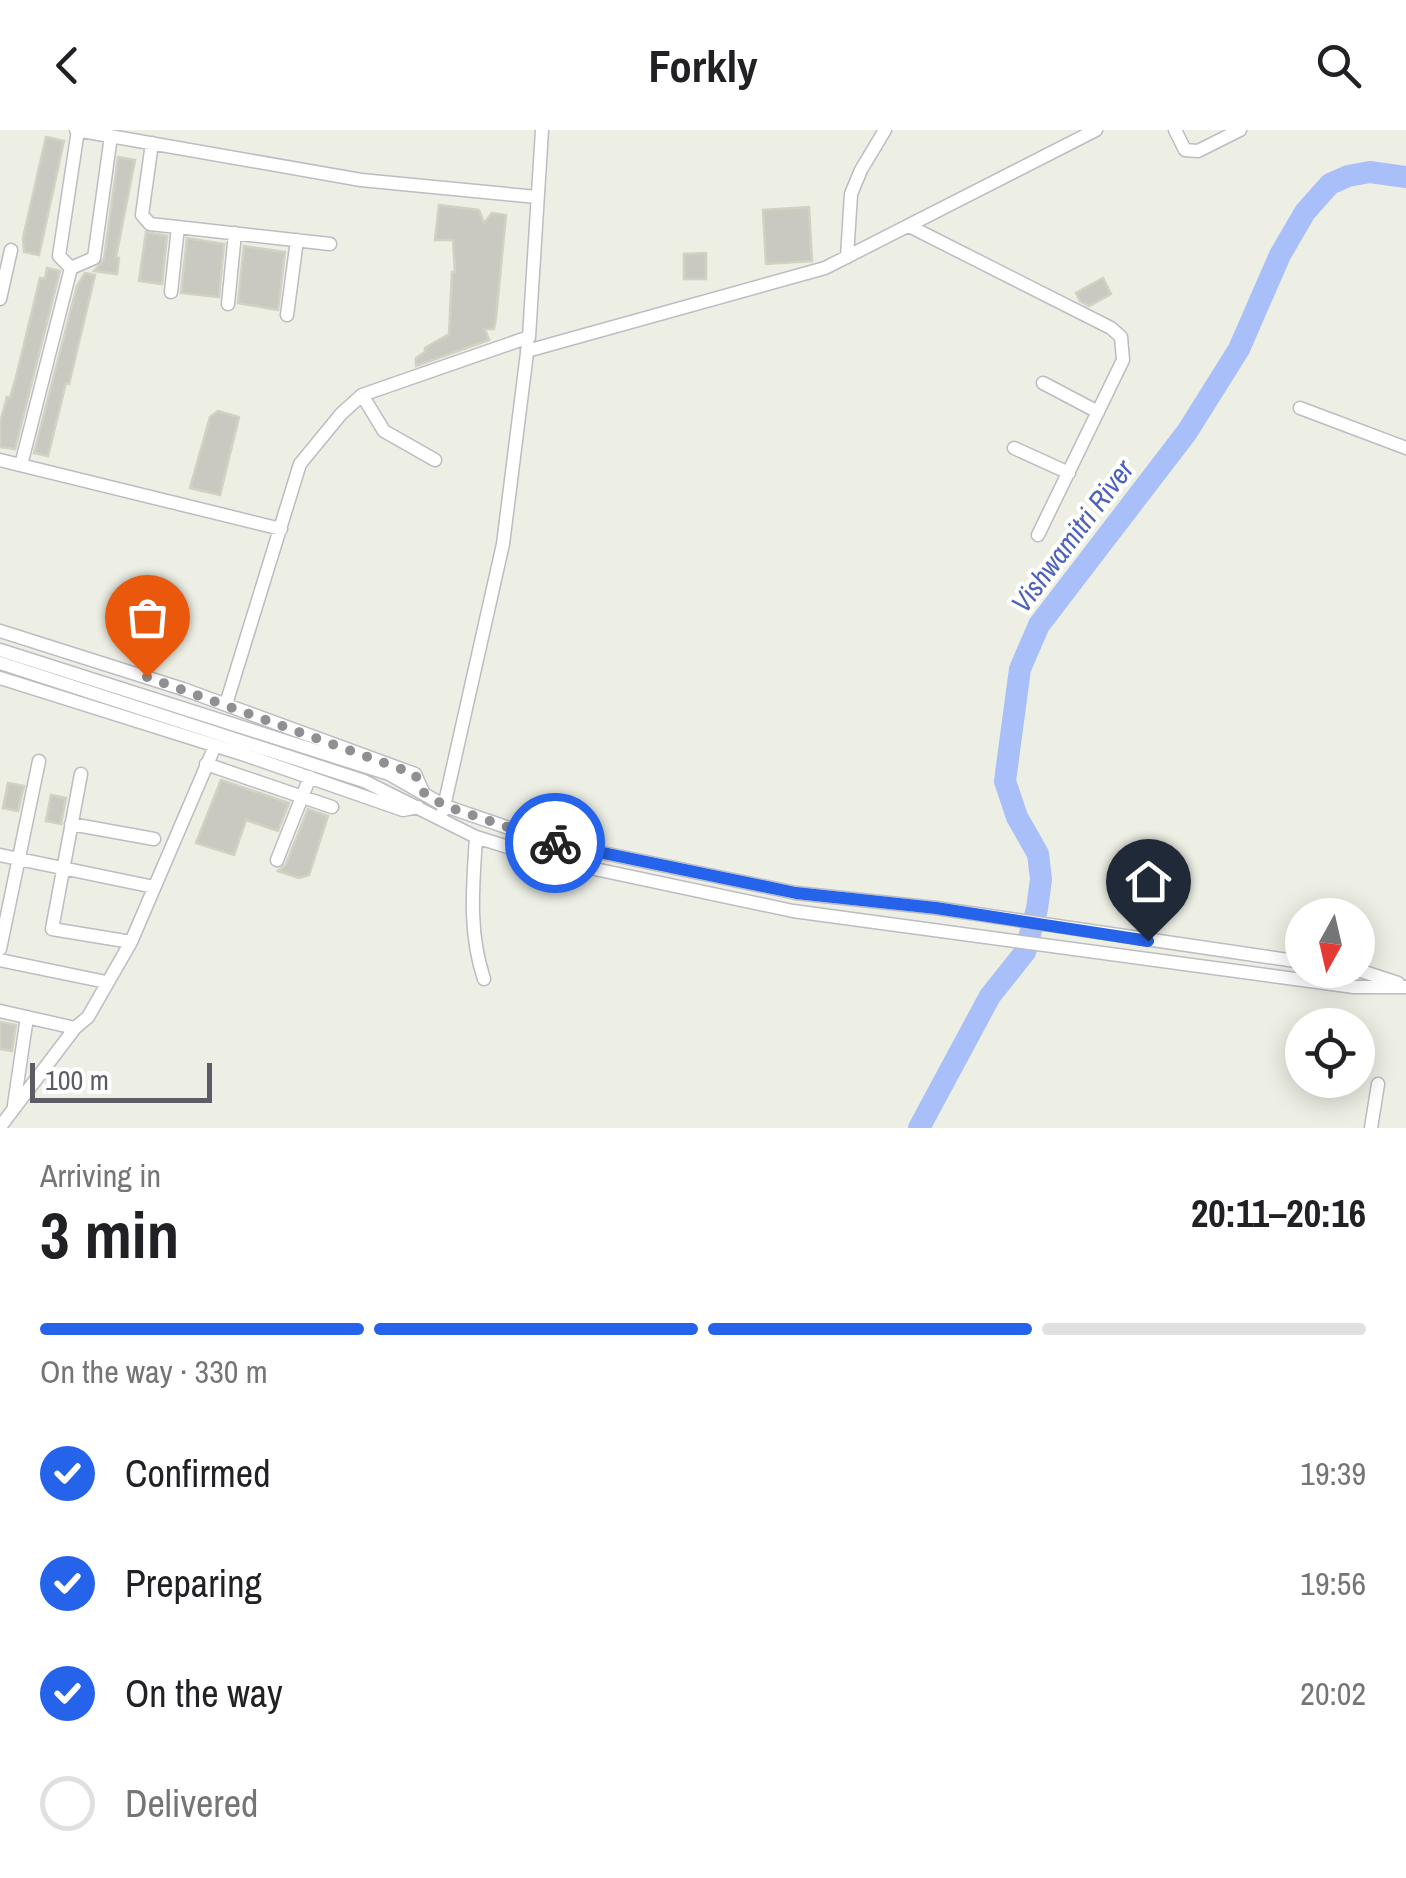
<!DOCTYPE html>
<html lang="en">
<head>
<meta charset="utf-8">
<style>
	body { margin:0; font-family:"Archivo Narrow",sans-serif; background:#f2f2f2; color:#202124; height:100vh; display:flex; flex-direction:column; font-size:38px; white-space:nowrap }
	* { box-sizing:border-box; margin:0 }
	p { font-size:32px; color:#757577 }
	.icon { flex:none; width:55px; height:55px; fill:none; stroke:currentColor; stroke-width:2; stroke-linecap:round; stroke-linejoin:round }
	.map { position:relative; height:998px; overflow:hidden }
	.sheet { display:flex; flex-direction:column; background:#fff; flex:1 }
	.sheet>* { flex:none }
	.needle { width:65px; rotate:188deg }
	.fabs { position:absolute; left:1285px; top:768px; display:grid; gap:20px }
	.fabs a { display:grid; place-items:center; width:90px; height:90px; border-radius:50%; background:#fff; box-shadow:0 5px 25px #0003; font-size:50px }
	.scale { position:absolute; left:30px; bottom:25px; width:182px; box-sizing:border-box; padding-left:10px; border:5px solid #5c5d64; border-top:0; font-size:28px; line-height:35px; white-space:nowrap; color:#5c5d64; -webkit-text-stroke:8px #fff; paint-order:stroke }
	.pin { position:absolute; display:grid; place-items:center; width:85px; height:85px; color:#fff; margin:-102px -42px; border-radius:50% 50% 50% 0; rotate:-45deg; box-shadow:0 0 10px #0007 }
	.pin .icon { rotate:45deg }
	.courier { position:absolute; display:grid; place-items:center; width:100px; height:100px; margin:-50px; border:8px solid #2563eb; border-radius:50%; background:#fff; color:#222; box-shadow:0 2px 12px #0007 }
	.headline em { font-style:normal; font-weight:800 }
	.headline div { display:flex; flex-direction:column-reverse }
	.headline { display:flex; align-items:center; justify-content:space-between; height:170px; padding:0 40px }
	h1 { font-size:65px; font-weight:800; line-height:75px }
	.bar { display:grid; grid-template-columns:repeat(4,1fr); gap:15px 10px; align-content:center; height:120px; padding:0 40px }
	.bar i { height:12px; border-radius:8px; background:#e0e0e0 }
	.bar .current { background:#2563eb }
	.bar p { grid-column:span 4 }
	ol { padding:0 40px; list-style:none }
	li { display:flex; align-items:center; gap:30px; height:110px }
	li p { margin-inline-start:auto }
	li .icon { padding:10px; border-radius:50%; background:#2563eb; color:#fff; stroke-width:4 }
	li:last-child { color:#757577 }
	li i { width:55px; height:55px; border:5px solid #e0e0e0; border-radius:50% }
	header { display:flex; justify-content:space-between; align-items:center; height:130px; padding:0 40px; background:#fff; font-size:45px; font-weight:800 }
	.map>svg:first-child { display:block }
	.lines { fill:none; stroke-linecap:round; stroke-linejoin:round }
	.river { stroke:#a9bff9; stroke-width:22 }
	.building { fill:#c9c9c1; stroke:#d2d2c3; stroke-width:2.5 }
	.minor-casing { stroke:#bcbcc2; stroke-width:15 }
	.minor { stroke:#fff; stroke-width:12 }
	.done { stroke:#8f9091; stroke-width:10; stroke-dasharray:0 18 }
	.route { stroke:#2563eb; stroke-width:12 }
	.labels { text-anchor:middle; stroke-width:8; stroke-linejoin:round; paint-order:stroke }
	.water-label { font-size:28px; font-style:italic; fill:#4d62bb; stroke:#fff }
</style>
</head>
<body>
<header><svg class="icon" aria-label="back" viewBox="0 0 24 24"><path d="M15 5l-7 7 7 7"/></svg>Forkly<svg class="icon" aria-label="search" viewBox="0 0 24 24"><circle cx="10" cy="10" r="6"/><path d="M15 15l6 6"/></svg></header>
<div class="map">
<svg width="1406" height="998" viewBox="0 0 1406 998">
	<rect width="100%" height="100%" fill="#edeee4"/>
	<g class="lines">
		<path class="river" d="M 919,998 L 990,866 L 1025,822 L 1037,779 L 1041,749 L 1038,724 L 1017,687 L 1005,651 L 1020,539 L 1039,495 L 1187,302 L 1239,219 L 1280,125 L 1305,82 L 1330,54 L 1348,46 L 1370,42 L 1406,47"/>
	</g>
	<path class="building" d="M 46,7 L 64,11 L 39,125 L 24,122 L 23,108 Z
		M 118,27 L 135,30 L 116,127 L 119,128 L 117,144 L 94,141 L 104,129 Z
		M 439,75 L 479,80 L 484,93 L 492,83 L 506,85 L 496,187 L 494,199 L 485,199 L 489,210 L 416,236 L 416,228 L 425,222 L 425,218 L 449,204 L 452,142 L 455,142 L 453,110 L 435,110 Z
		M 809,77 L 812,131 L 766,134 L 763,80 Z
		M 146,102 L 167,106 L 162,154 L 139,151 Z
		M 187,108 L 224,114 L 219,167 L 181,163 Z
		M 244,116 L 285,122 L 278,180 L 238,173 Z
		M 706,123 L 706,149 L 684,149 L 684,124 Z
		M 47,138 L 60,141 L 15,319 L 0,317 L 0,293 L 7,267 L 10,268 L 17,243 L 40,148 L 45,149 Z
		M 85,143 L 95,145 L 69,254 L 66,253 L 48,326 L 34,323 L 77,156 Z
		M 1103,148 L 1111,164 L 1089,176 L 1080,171 L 1076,163 Z
		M 218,281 L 239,287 L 220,365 L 190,358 L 210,287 Z
		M 221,650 L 289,673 L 278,701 L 246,690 L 234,725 L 196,713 Z
		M 8,653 L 24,656 L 18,681 L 3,678 Z
		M 51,665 L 66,668 L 61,694 L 46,691 Z
		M 308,679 L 328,686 L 309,745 L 299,748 L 278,741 L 286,734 Z
		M 0,892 L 16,895 L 12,921 L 0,919 Z"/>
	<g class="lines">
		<g class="minor-casing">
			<path id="minor" d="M 76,0 L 361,50 L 537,67
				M 1175,0 L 1185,20 L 1198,21 L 1240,0
				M 152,13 L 142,85 L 150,94 L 330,114
				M 909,96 L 1111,198 L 1121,207 L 1123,230 L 1038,405
				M 847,127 L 851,64 L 861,40 L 885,0
				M 71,138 L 94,128 L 111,6
				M 171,162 L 178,97
				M 0,169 L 11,120
				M 228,174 L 235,103
				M 287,185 L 297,110
				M 527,221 L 825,138 L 1096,0
				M 1043,253 L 1098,282
				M 362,265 L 384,301 L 435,330
				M 1300,278 L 1406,318
				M 1014,318 L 1069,343
				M 0,330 L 281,399
				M 21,335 L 71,138 L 59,126 L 78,0
				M 0,501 L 183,559 L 415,644 L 423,662
				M 0,520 L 389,644 L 445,676 L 550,712 L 796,763 L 936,778 L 1302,832
				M 0,533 L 364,651 L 476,707 L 543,728 L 793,781 L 1354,857 L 1406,857
				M 0,548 L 242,624 L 403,680 L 418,677
				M 226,574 L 300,334 L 341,284 L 362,265 L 529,207 L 542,0
				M 206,634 L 332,677
				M 81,644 L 52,799 L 131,812
				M 443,681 L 503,414 L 528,215
				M 71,694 L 154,709
				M 476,707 C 473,756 468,801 484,849
				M 0,725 L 154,757
				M 277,730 L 310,647
				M 0,819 L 39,631
				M 0,830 L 106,852
				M 1358,840 L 1398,853
				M 0,881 L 75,898
				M 14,975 L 27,887
				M 0,997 L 75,898 L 88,887 L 131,812 L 215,616
				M 1371,998 L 1378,954"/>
		</g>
		<use href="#minor" class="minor"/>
	</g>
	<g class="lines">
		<path class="done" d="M 147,547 L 415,644 L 423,662 L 445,676 L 555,713"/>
		<path class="route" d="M 555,713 L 796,763 L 936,778 L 1148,811"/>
	</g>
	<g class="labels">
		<g class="water-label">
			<text transform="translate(1072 406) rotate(-53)" y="10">Vishwamitri River</text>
		</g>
	</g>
</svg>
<div class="fabs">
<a><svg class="needle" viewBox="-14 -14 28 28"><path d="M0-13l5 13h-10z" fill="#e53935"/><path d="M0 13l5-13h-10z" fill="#757577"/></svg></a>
<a><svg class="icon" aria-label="locate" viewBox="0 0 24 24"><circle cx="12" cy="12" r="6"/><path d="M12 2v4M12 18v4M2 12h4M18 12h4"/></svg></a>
</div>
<div class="scale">100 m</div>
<div class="pin" style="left:147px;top:547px;background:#ea580c"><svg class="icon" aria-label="bag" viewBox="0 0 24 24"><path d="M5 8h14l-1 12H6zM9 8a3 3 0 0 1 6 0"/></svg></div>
<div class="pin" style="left:1148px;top:811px;background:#1f2937"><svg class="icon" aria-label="home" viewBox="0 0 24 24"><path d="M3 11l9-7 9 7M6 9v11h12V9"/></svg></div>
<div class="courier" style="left:555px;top:713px"><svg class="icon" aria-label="bike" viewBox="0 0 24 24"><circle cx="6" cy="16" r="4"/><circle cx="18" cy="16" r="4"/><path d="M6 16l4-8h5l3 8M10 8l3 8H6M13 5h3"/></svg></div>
</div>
<section class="sheet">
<div class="headline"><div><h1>3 min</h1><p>Arriving in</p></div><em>20:11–20:16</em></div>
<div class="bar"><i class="current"></i><i class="current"></i><i class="current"></i><i></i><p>On the way · 330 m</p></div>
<ol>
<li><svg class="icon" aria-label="check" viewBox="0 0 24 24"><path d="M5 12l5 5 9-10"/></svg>Confirmed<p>19:39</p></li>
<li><svg class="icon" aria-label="check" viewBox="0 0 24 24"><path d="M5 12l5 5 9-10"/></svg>Preparing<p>19:56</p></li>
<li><svg class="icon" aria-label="check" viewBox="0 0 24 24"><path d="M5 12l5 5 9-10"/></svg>On the way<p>20:02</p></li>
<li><i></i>Delivered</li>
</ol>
</section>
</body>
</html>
